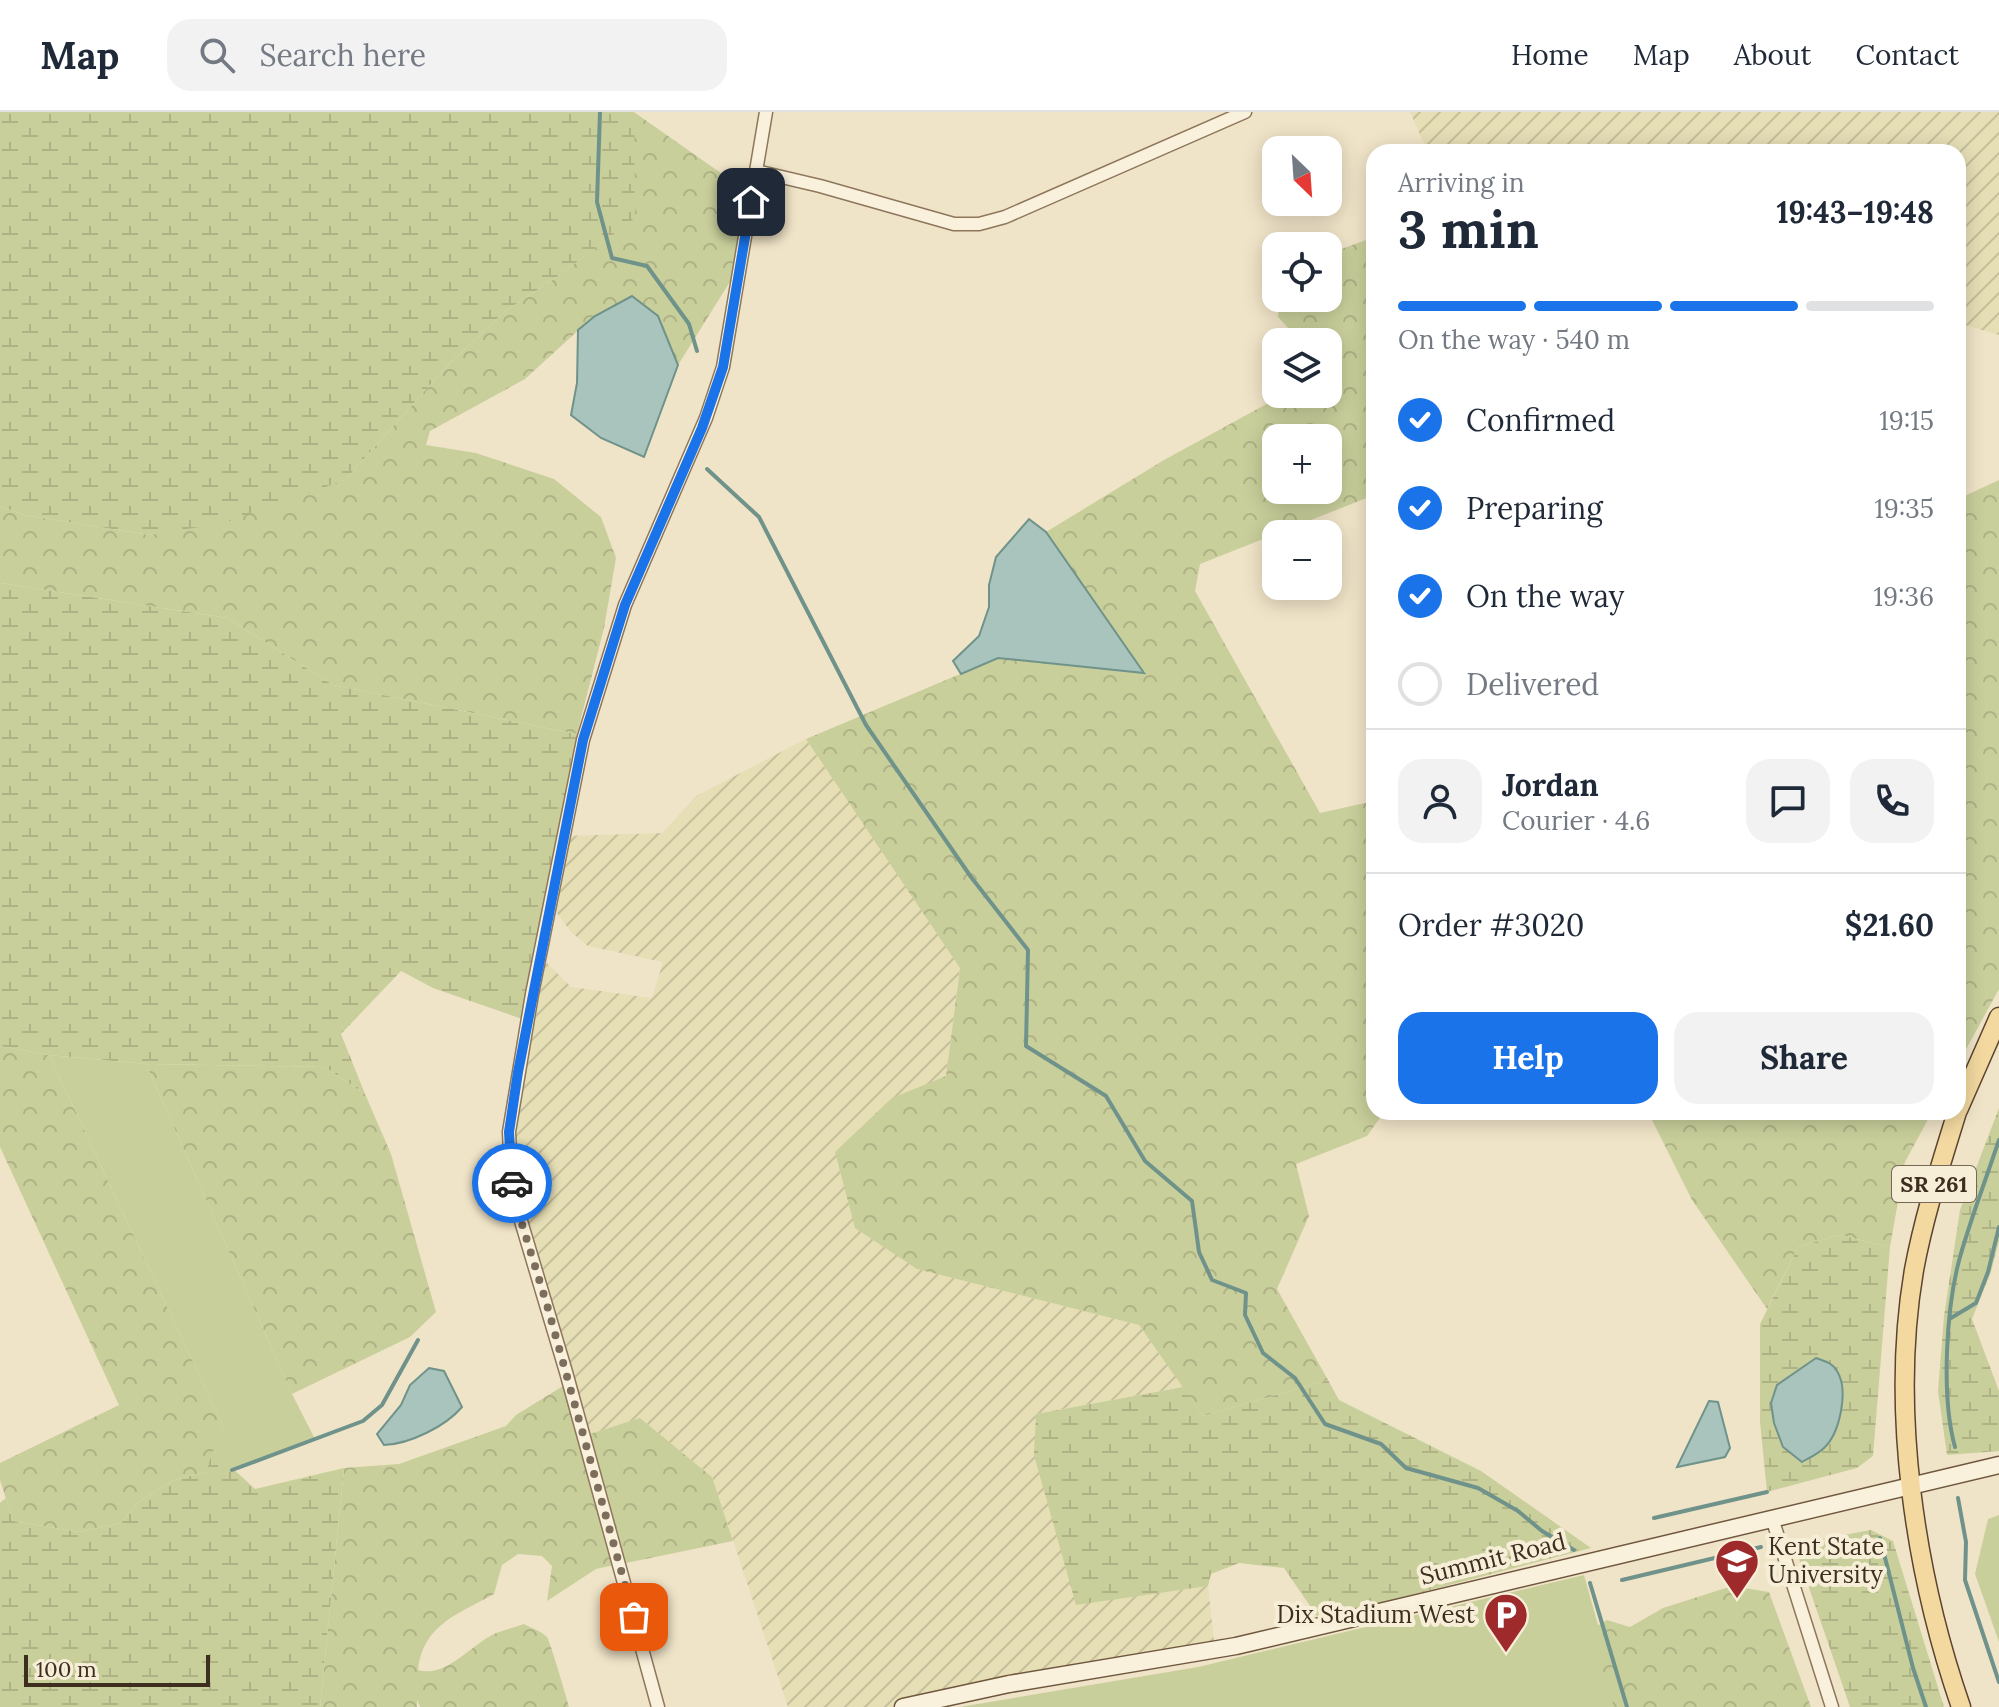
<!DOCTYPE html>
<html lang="en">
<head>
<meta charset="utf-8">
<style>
	body { margin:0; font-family:Lora,serif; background:#f2f2f3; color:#1f2937; height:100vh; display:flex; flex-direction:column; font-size:30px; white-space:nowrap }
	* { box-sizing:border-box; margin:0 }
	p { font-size:26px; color:#747a83 }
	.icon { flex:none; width:44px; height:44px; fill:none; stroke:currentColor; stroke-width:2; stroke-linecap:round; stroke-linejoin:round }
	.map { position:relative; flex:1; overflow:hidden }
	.sheet { position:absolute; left:1366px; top:32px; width:600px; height:976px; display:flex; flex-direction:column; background:#fff; border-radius:24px; box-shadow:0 4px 20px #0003 }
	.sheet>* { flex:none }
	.needle { width:52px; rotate:155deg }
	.fabs { position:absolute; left:1262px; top:24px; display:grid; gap:16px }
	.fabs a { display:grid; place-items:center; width:80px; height:80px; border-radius:16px; background:#fff; box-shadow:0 4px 20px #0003; font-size:40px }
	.scale { position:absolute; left:24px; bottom:20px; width:186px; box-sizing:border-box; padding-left:8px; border:4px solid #3d2e20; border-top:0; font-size:22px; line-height:28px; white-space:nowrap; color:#3d2e20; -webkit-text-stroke:6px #f7eed8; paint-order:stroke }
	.pin { position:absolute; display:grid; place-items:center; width:68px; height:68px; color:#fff; margin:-34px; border-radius:16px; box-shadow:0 4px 12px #0006 }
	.courier { position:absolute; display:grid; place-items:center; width:80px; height:80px; margin:-40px; border:6px solid #1a73e8; border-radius:50%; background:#fff; color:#222; box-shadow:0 2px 10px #0007 }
	.overview em { font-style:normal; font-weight:700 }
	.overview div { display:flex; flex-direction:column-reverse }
	.overview { display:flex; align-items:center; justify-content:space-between; height:136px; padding:0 32px }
	h1 { font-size:52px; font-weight:700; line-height:60px }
	.bar { display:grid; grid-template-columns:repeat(4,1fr); gap:12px 8px; align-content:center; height:96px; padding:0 32px }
	.bar i { height:10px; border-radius:6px; background:#e0e1e3 }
	.bar .current { background:#1a73e8 }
	.bar p { grid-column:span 4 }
	.line { display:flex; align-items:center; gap:20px; padding:0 32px; border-top:2px solid #e0e1e3 }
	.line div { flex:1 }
	.round { display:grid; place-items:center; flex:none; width:84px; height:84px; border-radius:24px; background:#f2f2f3 }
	ol { padding:0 32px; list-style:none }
	li { display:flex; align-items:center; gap:24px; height:88px }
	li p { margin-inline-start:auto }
	li .icon { padding:8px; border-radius:50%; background:#1a73e8; color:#fff; stroke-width:4 }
	li:last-child { color:#747a83 }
	li i { width:44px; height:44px; border:4px solid #e0e1e3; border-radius:50% }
	.button { display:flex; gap:16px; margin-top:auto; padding:16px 32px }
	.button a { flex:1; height:92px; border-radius:24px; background:#1a73e8; color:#fff; font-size:32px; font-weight:700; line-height:92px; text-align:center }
	.button a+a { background:#f2f2f3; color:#1f2937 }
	header { display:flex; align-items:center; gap:48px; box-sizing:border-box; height:112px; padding:0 40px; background:#fff; border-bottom:2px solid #e0e1e3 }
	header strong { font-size:38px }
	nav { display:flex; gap:44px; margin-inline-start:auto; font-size:28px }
	.search { width:560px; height:72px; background:#f2f2f3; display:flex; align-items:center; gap:20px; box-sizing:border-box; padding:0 28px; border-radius:24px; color:#747a83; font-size:30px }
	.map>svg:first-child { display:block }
	.farmland { fill:url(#farmland-furrows) }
	.green { fill:#c9cf9b }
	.forest { fill:url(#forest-crowns); fill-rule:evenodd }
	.wetland { fill:url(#wetland-marsh) }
	.water { fill:#a9c4bc; stroke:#6f938a; stroke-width:2 }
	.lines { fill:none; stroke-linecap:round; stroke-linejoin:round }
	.stream { stroke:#6f938a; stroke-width:4 }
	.street-casing { stroke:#8d765c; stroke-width:15 }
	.secondary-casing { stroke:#6f573f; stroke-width:19 }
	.primary-casing { stroke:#5b4430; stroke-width:21 }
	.street { stroke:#faf1dc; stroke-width:12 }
	.secondary { stroke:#faf1dc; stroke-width:16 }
	.primary { stroke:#f3d9a0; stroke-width:18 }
	.done { stroke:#7c6e5b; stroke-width:8; stroke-dasharray:0 14.4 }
	.route { stroke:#1a73e8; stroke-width:10 }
	.labels { text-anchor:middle; stroke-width:8; stroke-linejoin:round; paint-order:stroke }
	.shield { fill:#f7eed8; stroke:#756857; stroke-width:2 }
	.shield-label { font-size:22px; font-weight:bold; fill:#3d2e20 }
	.poi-label { font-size:24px; fill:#3d2e20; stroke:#f7eed8; text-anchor:start }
	.street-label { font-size:24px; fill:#3d2e20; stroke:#f7eed8 }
</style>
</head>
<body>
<header>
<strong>Map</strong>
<div class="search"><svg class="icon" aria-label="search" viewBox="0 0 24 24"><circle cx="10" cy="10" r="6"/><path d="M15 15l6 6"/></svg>Search here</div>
<nav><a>Home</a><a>Map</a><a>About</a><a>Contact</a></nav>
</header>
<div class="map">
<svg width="1999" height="1595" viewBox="0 0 1999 1595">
	<defs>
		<pattern id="farmland-furrows" width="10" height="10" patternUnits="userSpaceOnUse" patternTransform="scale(2)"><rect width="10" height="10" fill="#e6deb5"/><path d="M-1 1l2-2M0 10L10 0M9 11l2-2" fill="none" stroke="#c6bf9b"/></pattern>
		<pattern id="forest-crowns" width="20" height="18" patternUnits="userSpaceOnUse" patternTransform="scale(2)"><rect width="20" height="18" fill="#c9cf9b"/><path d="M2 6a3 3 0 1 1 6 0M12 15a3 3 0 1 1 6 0" fill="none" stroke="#aeb285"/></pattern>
		<pattern id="wetland-marsh" width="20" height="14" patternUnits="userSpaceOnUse" patternTransform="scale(2)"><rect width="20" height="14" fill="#c9cf9b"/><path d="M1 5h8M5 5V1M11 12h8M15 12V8" fill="none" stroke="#aeb285"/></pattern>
	</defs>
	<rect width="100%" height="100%" fill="#f0e4c8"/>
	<path class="farmland" d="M 1410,0 L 1999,0 L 1999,223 L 1958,211 L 1958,40 L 1428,40 Z
		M 806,627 L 960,855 L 946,965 L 893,986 L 917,1157 L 1139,1213 L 1183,1275 L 1036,1302 L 1076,1492 L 1208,1474 L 1215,1538 L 903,1595 L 788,1595 L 712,1365 L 640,1306 L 584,1324 L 518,1099 L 509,1020 L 540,844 L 571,875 L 652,886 L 663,850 L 588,834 L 571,820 L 551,793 L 565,724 L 662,721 L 698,683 Z"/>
	<path class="green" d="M 49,943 L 146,952 L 292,1282 L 315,1327 L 232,1358 L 213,1338 L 223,1314 Z
		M 1999,1403 L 1999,1530 L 1975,1462 L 1988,1407 Z
		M 1584,1463 L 1621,1595 L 960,1595 L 1198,1555 Z"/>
	<path class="forest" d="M 634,0 L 735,71 L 741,152 L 678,253 L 658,205 L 594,204 L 525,267 L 430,319 L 426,333 L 476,341 L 554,367 L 601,405 L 616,446 L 604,516 L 577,622 L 333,573 L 227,506 L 0,471 L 0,394 L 24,403 L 150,423 L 345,368 L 446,255 L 504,200 L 554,167 L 634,106 Z
		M 1374,125 L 1374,383 L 1200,452 L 1195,479 L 1320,701 L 1374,689 L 1374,1000 L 1384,1000 L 1367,1024 L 1296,1052 L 1309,1104 L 1277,1177 L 1328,1268 L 1203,1304 L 1139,1213 L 917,1157 L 855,1116 L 835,1040 L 892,986 L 946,964 L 960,856 L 806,627 L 998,546 L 1143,561 L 1046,420 L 1164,348 L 1285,282 L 1328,282 L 1328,230 L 1301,230 L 1278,205 L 1279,186 L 1328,186 L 1328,142 ZM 1276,326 L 1328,326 L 1328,378 L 1276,378 Z
		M 1999,368 L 1999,877 L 1958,952 L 1958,387 Z
		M 0,934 L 49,943 L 223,1314 L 206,1360 L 174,1368 L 138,1390 L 121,1411 L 79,1420 L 13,1409 L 0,1368 L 0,1351 L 119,1293 L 0,1035 Z
		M 146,952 L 325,955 L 365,982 L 391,1042 L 436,1200 L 410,1225 L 292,1282 Z
		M 1648,1000 L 1932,1000 L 1905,1050 L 1890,1135 L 1839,1123 L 1798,1135 L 1767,1197 L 1692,1088 Z
		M 563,1274 L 614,1453 L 596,1457 L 547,1489 L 552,1454 L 542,1444 L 518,1442 L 502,1453 L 494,1482 C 459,1502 423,1512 418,1558 C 445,1566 468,1536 492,1523 C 502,1518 513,1516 524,1512 C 531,1516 541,1519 547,1525 C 550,1529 566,1584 569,1595 L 420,1595 L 417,1588 L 417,1595 L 320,1595 L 344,1356 L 399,1352 L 506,1314 L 516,1303 Z
		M 640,1306 L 712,1365 L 733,1429 L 626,1451 L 590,1322 Z
		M 1732,1474 L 1769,1480 L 1811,1595 L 1614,1595 L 1590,1518 L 1607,1508 L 1630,1515 L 1663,1496 Z"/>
	<path class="wetland" d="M 0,0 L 634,0 L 635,106 L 554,167 L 504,200 L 446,255 L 345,368 L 224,411 L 150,423 L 24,403 L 0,394 Z
		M 0,471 L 227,506 L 333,573 L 577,622 L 522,907 L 433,876 L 401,859 L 341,922 L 365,982 L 325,955 L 146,952 L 49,943 L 0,934 Z
		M 1999,996 L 1999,1129 L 1991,1160 L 1972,1207 L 1999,1279 L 1999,1339 L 1947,1343 L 1938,1279 L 1944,1204 L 1960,1098 Z
		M 1839,1123 L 1890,1135 L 1873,1344 L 1857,1356 L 1767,1380 L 1760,1310 L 1760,1212 L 1798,1135 Z
		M 1328,1268 L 1339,1288 L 1481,1359 L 1591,1436 L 1319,1507 L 1284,1456 L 1239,1451 L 1211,1462 L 1208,1474 L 1076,1493 L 1034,1343 L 1036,1302 L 1183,1275 L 1203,1304 Z
		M 213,1338 L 255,1377 L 344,1356 L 320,1595 L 0,1595 L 0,1391 L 6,1386 L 13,1409 L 79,1420 L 121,1411 L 138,1390 L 174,1368 L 206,1360 Z
		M 1871,1418 L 1893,1429 L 1944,1595 L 1850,1595 L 1794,1432 Z"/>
	<path class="water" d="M 632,184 L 658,204 L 678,253 L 644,345 L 601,326 L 571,303 L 577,271 L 578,218 L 595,204 Z
		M 1029,407 L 1046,420 L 1144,561 L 998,546 L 961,562 L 953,549 L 979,524 L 989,495 L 989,473 L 996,445 Z
		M 1816,1246 C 1824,1249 1833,1251 1837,1259 C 1849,1278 1840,1321 1824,1336 C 1818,1342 1809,1346 1802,1350 L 1783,1335 L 1774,1311 L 1771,1291 L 1777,1273 Z
		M 429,1256 L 444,1259 L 462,1295 C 446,1314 410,1332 384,1333 L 377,1322 L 401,1293 L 410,1273 Z
		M 1709,1289 L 1718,1290 L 1730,1336 L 1725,1345 L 1677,1355 Z"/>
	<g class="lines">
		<path class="stream" d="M 600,0 L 597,90 L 612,146 L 647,154 L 689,212 L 697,239
			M 707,357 L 759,405 L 866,613 L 971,765 L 1028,838 L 1026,934 L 1106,984 L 1145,1049 L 1192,1089 L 1199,1140 L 1212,1168 L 1246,1181 L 1245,1203 L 1263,1241 L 1295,1266 L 1325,1312 L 1381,1332 L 1406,1356 L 1478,1376 L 1518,1399 L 1542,1419 L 1574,1438
			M 1951,1206 L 1976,1191 L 1988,1160 L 1999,1115
			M 1955,1335 C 1941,1285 1946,1195 1960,1145 C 1971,1106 1986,1067 1999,1028
			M 232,1358 L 363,1309 L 382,1293 L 418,1228
			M 1958,1386 L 1966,1430 L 1965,1468 L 1999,1570
			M 1654,1406 L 1767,1380
			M 1880,1426 L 1913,1556 L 1926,1595
			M 1622,1468 L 1761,1435
			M 1590,1471 L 1627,1595"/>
		<g class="street-casing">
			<path id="street" d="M 756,59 L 820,74 L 954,112 L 979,112 L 1005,105 L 1245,0
				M 1772,1406 L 1832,1595
				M 658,1595 L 566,1260 L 518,1099 L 511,1062 L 509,1020 L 532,882 L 583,628 L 625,493 L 706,306 L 723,255 L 766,0"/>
		</g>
		<g class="secondary-casing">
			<path id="secondary" d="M 903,1595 L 1009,1572 L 1236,1534 L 1999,1353"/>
		</g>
		<g class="primary-casing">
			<path id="primary" d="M 1958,998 L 1999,905
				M 1957,1000 C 1941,1052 1924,1104 1914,1158 C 1890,1298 1915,1462 1961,1595"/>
		</g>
		<use href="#street" class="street"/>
		<use href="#secondary" class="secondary"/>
		<use href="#primary" class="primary"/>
	</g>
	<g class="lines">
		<path class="done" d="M 512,1071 L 518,1099 L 547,1193 L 634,1505"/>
		<path class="route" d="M 512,1071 L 509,1020 L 518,960 L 583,628 L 625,493 L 702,316 L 723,255 L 751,90"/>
	</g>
	<defs>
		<g id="university-pin" transform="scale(2.3)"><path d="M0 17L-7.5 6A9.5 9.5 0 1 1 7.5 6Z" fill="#9e2a2b" stroke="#f7eed8"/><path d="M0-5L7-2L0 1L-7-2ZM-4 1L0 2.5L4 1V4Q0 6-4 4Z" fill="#fff"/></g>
		<g id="parking-pin" transform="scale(2.3)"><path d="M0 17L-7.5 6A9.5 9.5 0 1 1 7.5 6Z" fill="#9e2a2b" stroke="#f7eed8"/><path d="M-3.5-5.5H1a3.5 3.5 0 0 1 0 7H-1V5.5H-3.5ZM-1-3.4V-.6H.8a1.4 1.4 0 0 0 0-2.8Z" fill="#fff"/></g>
	</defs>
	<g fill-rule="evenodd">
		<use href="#university-pin" x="1737" y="1449"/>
		<use href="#parking-pin" x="1506" y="1503"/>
	</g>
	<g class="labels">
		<rect class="shield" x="1892" y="1054" width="84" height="36" rx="6"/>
		<g class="shield-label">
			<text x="1934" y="1080">SR 261</text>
		</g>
		<g class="poi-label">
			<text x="1768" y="1443">Kent State<tspan x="1768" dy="28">University</tspan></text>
			<text x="1475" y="1511" text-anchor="end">Dix Stadium West</text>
		</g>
		<g class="street-label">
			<text transform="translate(1493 1447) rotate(-14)" y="8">Summit Road</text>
		</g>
	</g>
</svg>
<div class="fabs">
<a><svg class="needle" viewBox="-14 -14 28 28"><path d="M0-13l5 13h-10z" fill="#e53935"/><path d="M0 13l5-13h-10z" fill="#747a83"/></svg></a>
<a><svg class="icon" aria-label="locate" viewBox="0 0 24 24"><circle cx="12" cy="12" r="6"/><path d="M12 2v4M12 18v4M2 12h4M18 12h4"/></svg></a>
<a><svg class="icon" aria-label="layers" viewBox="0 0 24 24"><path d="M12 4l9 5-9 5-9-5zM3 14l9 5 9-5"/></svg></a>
<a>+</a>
<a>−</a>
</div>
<div class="scale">100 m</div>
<div class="pin" style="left:634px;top:1505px;background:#ea580c"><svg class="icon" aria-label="bag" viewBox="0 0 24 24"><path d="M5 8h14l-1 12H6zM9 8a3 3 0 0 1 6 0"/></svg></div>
<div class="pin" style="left:751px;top:90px;background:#1f2937"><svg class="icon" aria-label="home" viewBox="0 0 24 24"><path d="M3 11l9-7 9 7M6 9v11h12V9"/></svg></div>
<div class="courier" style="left:512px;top:1071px"><svg class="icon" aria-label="car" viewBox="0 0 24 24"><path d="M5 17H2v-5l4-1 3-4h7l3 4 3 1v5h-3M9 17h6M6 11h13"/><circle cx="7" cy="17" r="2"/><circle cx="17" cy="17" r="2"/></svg></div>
<section class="sheet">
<div class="overview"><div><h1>3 min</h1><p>Arriving in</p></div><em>19:43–19:48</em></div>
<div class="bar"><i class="current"></i><i class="current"></i><i class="current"></i><i></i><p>On the way · 540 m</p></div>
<ol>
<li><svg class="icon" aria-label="check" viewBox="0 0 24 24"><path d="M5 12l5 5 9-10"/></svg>Confirmed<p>19:15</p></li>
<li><svg class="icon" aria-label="check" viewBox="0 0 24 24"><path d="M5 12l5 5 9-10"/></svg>Preparing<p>19:35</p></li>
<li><svg class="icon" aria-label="check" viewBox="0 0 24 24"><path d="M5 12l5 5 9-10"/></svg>On the way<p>19:36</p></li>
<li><i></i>Delivered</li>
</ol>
<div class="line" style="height:144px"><a class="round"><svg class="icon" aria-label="person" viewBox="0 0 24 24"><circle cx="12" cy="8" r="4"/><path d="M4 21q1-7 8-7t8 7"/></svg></a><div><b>Jordan</b><p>Courier · 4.6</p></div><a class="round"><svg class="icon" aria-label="chat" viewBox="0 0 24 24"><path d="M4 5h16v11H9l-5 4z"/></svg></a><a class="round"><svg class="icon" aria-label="phone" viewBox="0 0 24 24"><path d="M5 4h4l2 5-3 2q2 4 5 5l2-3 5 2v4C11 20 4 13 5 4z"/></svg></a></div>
<div class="line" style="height:104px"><div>Order #3020</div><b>$21.60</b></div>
<div class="button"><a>Help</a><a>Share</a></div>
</section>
</div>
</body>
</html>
